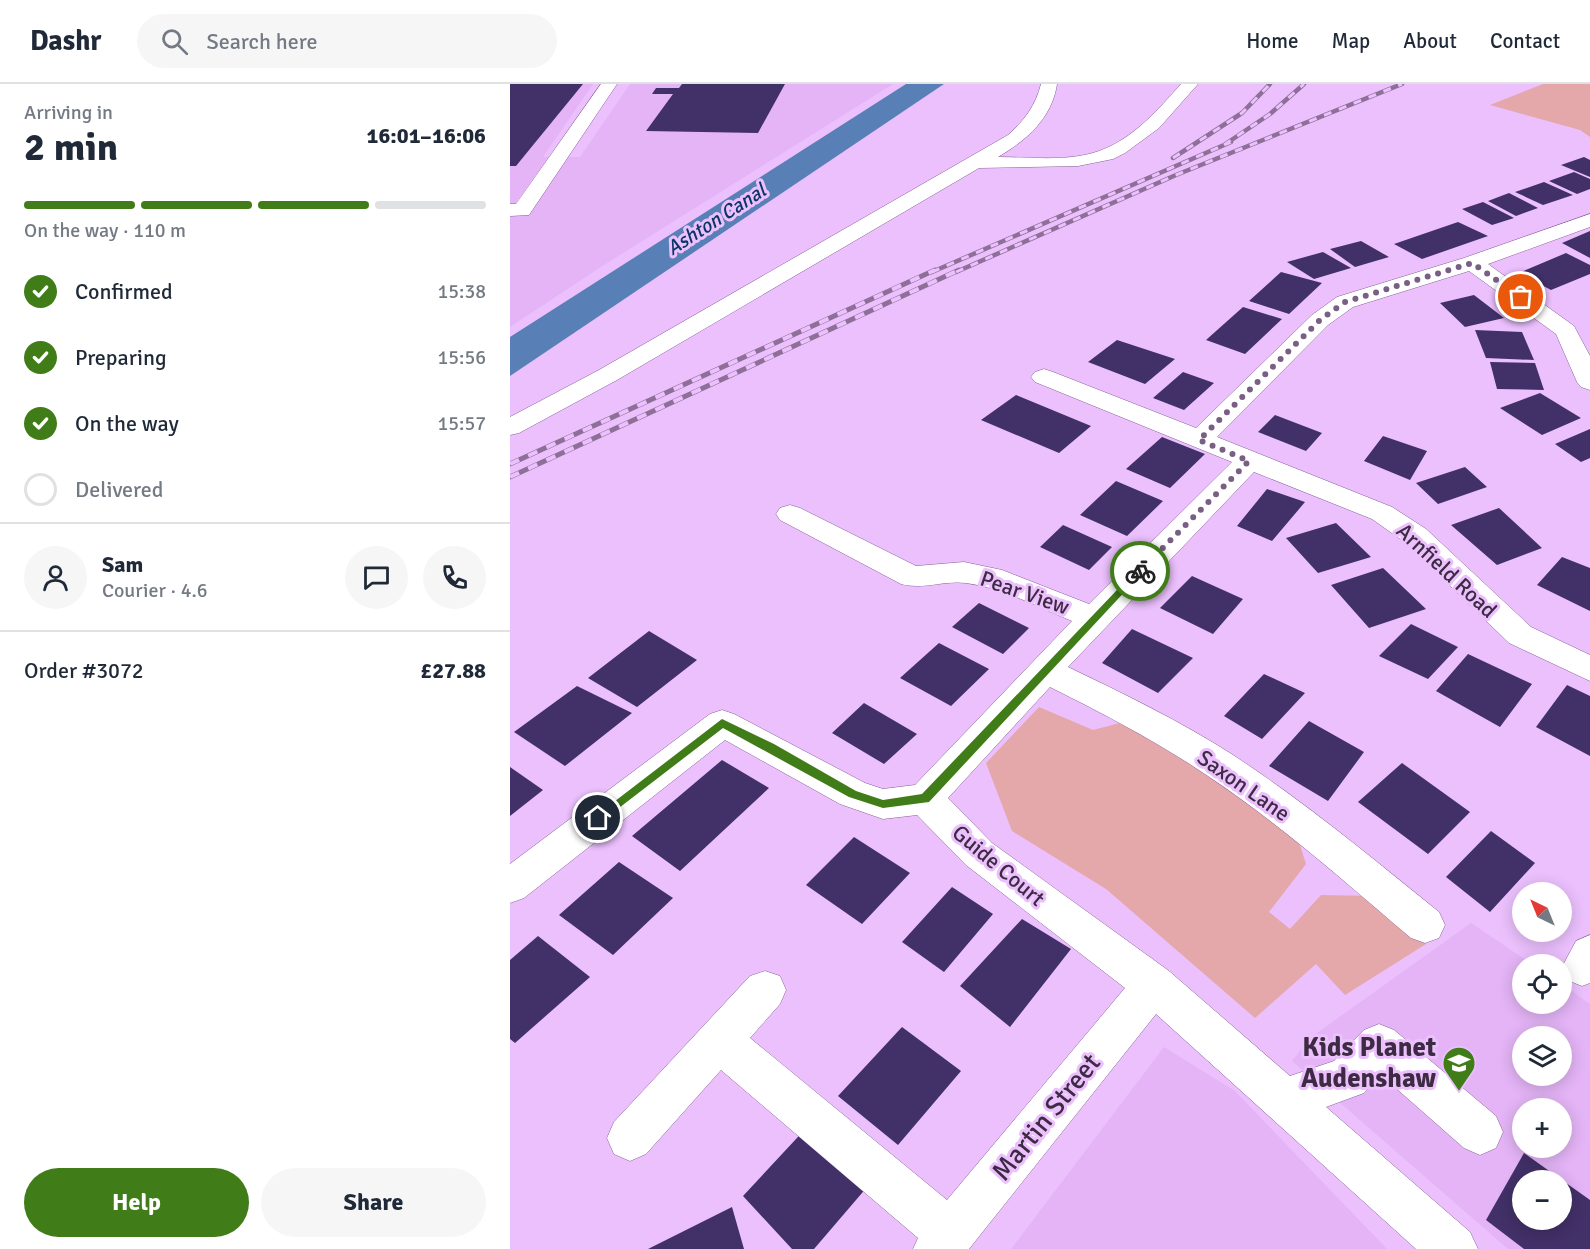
<!DOCTYPE html>
<html lang="en">
<head>
<meta charset="utf-8">
<style>
	body { margin:0; font-family:Signika,sans-serif; background:#f6f6f7; color:#1f2937; height:100vh; display:flex; flex-direction:column; font-size:22px; white-space:nowrap }
	* { box-sizing:border-box; margin:0 }
	p { font-size:20px; color:#747a83 }
	.icon { flex:none; width:33px; height:33px; fill:none; stroke:currentColor; stroke-width:2; stroke-linecap:round; stroke-linejoin:round }
	.map { position:relative; flex:1; overflow:hidden }
	.side { display:flex; flex-direction:column; background:#fff; width:510px }
	.side>* { flex:none }
	.needle { width:39px; rotate:317deg }
	.fabs { position:absolute; left:1002px; top:798px; display:grid; gap:12px }
	.fabs a { display:grid; place-items:center; width:60px; height:60px; border-radius:50%; background:#fff; box-shadow:0 3px 15px #0003; font-size:30px }
	.pin { position:absolute; display:grid; place-items:center; width:51px; height:51px; color:#fff; margin:-26px; border:3px solid #fff; border-radius:50%; box-shadow:0 2px 6px #0007 }
	.courier { position:absolute; display:grid; place-items:center; width:60px; height:60px; margin:-30px; border:4px solid #407c18; border-radius:50%; background:#fff; color:#222; box-shadow:0 2px 8px #0007 }
	.summary em { font-style:normal; font-weight:800 }
	.summary div { display:flex; flex-direction:column-reverse }
	.summary { display:flex; align-items:center; justify-content:space-between; height:102px; padding:0 24px }
	h1 { font-size:39px; font-weight:800; line-height:45px }
	.bar { display:grid; grid-template-columns:repeat(4,1fr); gap:9px 6px; align-content:center; height:72px; padding:0 24px }
	.bar i { height:8px; border-radius:4px; background:#e0e1e3 }
	.bar .current { background:#407c18 }
	.bar p { grid-column:span 4 }
	.line { display:flex; align-items:center; gap:15px; padding:0 24px; border-top:2px solid #e0e1e3 }
	.line div { flex:1 }
	.round { display:grid; place-items:center; flex:none; width:63px; height:63px; border-radius:32px; background:#f6f6f7 }
	ol { padding:0 24px; list-style:none }
	li { display:flex; align-items:center; gap:18px; height:66px }
	li p { margin-inline-start:auto }
	li .icon { padding:6px; border-radius:50%; background:#407c18; color:#fff; stroke-width:4 }
	li:last-child { color:#747a83 }
	li i { width:33px; height:33px; border:3px solid #e0e1e3; border-radius:50% }
	.cta { display:flex; gap:12px; margin-top:auto; padding:12px 24px }
	.cta a { flex:1; height:69px; border-radius:36px; background:#407c18; color:#fff; font-size:24px; font-weight:800; line-height:69px; text-align:center }
	.cta a+a { background:#f6f6f7; color:#1f2937 }
	header { display:flex; align-items:center; gap:36px; box-sizing:border-box; height:84px; padding:0 30px; background:#fff; border-bottom:2px solid #e0e1e3 }
	header strong { font-size:28px }
	nav { display:flex; gap:33px; margin-inline-start:auto; font-size:21px }
	.search { width:420px; height:54px; background:#f6f6f7; display:flex; align-items:center; gap:15px; box-sizing:border-box; padding:0 21px; border-radius:33px; color:#747a83; font-size:22px }
	main { display:flex; flex:1; min-height:0 }
	.map>svg:first-child { display:block }
	.built { fill:#e4b4f6; fill-rule:evenodd }
	.green { fill:#e4a7aa }
	.water { fill:#5880b6 }
	.building { fill:#423068; fill-rule:evenodd }
	.lines { fill:none; stroke-linecap:round; stroke-linejoin:round }
	.minor-casing { stroke:#886097; stroke-width:1 }
	.minor { fill:#fff; fill-rule:evenodd }
	.rail-far1-casing { stroke:#8d6f98; stroke-width:4.5 }
	.rail-casing { stroke:#8d6f98; stroke-width:5 }
	.rail-far1 { stroke:#ebc0fd; stroke-width:3; stroke-dasharray:8; stroke-linecap:butt }
	.rail { stroke:#ebc0fd; stroke-width:4; stroke-dasharray:10; stroke-linecap:butt }
	.route { fill:#407c18 }
	.done { stroke:#7a5f84; stroke-width:6; stroke-dasharray:0 10.8 }
	.labels { text-anchor:middle; stroke-width:6; stroke-linejoin:round; paint-order:stroke }
	.far-water-label { font-size:20px; font-style:italic; fill:#0b3467; stroke:#ebc0fd }
	.street-label { font-size:22px; fill:#3d2b43; stroke:#ebc0fd }
	.near-poi-label { font-size:27px; font-weight:bold; fill:#3d2b43; stroke:#ebc0fd; text-anchor:end }
	.near-street-label { font-size:27px; fill:#3d2b43; stroke:#ebc0fd }
</style>
</head>
<body>
<header>
<strong>Dashr</strong>
<div class="search"><svg class="icon" aria-label="search" viewBox="0 0 24 24"><circle cx="10" cy="10" r="6"/><path d="M15 15l6 6"/></svg>Search here</div>
<nav><a>Home</a><a>Map</a><a>About</a><a>Contact</a></nav>
</header>
<main>
<section class="side">
<div class="summary"><div><h1>2 min</h1><p>Arriving in</p></div><em>16:01–16:06</em></div>
<div class="bar"><i class="current"></i><i class="current"></i><i class="current"></i><i></i><p>On the way · 110 m</p></div>
<ol>
<li><svg class="icon" aria-label="check" viewBox="0 0 24 24"><path d="M5 12l5 5 9-10"/></svg>Confirmed<p>15:38</p></li>
<li><svg class="icon" aria-label="check" viewBox="0 0 24 24"><path d="M5 12l5 5 9-10"/></svg>Preparing<p>15:56</p></li>
<li><svg class="icon" aria-label="check" viewBox="0 0 24 24"><path d="M5 12l5 5 9-10"/></svg>On the way<p>15:57</p></li>
<li><i></i>Delivered</li>
</ol>
<div class="line" style="height:108px"><a class="round"><svg class="icon" aria-label="person" viewBox="0 0 24 24"><circle cx="12" cy="8" r="4"/><path d="M4 21q1-7 8-7t8 7"/></svg></a><div><b>Sam</b><p>Courier · 4.6</p></div><a class="round"><svg class="icon" aria-label="chat" viewBox="0 0 24 24"><path d="M4 5h16v11H9l-5 4z"/></svg></a><a class="round"><svg class="icon" aria-label="phone" viewBox="0 0 24 24"><path d="M5 4h4l2 5-3 2q2 4 5 5l2-3 5 2v4C11 20 4 13 5 4z"/></svg></a></div>
<div class="line" style="height:78px"><div>Order #3072</div><b>£27.88</b></div>
<div class="cta"><a>Help</a><a>Share</a></div>
</section>
<div class="map">
<svg width="1080" height="1165" viewBox="0 0 1080 1165">
	<rect width="100%" height="100%" fill="#ebc0fd"/>
	<path class="built" d="M 0,0 L 83,0 L 33,73 L 70,73 L 120,0 L 383,0 L 94,181 L 0,243 Z
		M 961,839 L 1022,880 L 1012,880 L 1012,920 L 1052,920 L 1052,900 L 1080,920 L 1080,1165 L 998,1165 L 782,977 L 800,954 ZM 1012,952 L 1052,952 L 1052,992 L 1012,992 ZM 1012,1024 L 1052,1024 L 1052,1064 L 1012,1064 ZM 1012,1096 L 1052,1096 L 1052,1136 L 1012,1136 Z
		M 654,963 L 725,1007 L 877,1165 L 501,1165 Z"/>
	<path class="green" d="M 1033,0 L 1080,0 L 1080,53 L 1070,46 L 980,21 Z
		M 529,623 L 583,646 L 610,639 L 694,684 L 787,752 L 796,780 L 759,828 L 780,845 L 811,811 L 863,812 L 916,860 L 835,911 L 806,880 L 745,934 L 596,805 L 502,747 L 476,679 Z"/>
	<path class="water" d="M 396,0 L 434,0 L 0,292 L 0,253 Z"/>
	<path class="building" d="M 0,0 L 73,0 L 6,82 L 0,82 Z
		M 172,0 L 275,0 L 248,49 L 136,47 L 163,10 L 142,10 L 146,4 L 169,4 Z
		M 1074,73 L 1080,76 L 1080,93 L 1051,81 Z
		M 1064,88 L 1080,95 L 1080,105 L 1067,110 L 1039,97 Z
		M 1034,98 L 1063,111 L 1033,121 L 1005,108 Z
		M 999,109 L 1028,124 L 1006,132 L 978,117 Z
		M 973,118 L 1004,134 L 982,141 L 952,125 Z
		M 948,138 L 978,152 L 912,175 L 884,160 Z
		M 1080,147 L 1080,174 L 1052,159 Z
		M 851,157 L 879,173 L 845,183 L 820,165 Z
		M 813,168 L 841,184 L 804,195 L 777,178 Z
		M 1056,169 L 1080,181 L 1080,190 L 1041,206 L 1009,189 Z
		M 771,188 L 812,199 L 779,230 L 739,217 Z
		M 964,211 L 994,234 L 955,243 L 930,219 Z
		M 733,223 L 772,235 L 735,270 L 696,256 Z
		M 965,246 L 1012,248 L 1024,276 L 976,274 Z
		M 607,256 L 665,275 L 635,300 L 578,278 Z
		M 980,278 L 1025,279 L 1034,306 L 987,305 Z
		M 673,288 L 704,299 L 674,326 L 643,314 Z
		M 1030,309 L 1071,334 L 1032,351 L 990,324 Z
		M 506,311 L 581,342 L 549,369 L 471,336 Z
		M 765,331 L 812,349 L 796,367 L 748,348 Z
		M 1080,345 L 1080,374 L 1071,378 L 1045,360 Z
		M 873,352 L 917,367 L 900,396 L 854,377 Z
		M 652,353 L 695,370 L 660,404 L 616,385 Z
		M 955,383 L 977,403 L 928,420 L 906,399 Z
		M 606,397 L 653,417 L 617,452 L 570,431 Z
		M 757,405 L 795,418 L 762,457 L 727,442 Z
		M 989,424 L 1032,464 L 987,481 L 941,441 Z
		M 826,439 L 861,473 L 808,489 L 776,454 Z
		M 553,441 L 602,463 L 579,486 L 530,463 Z
		M 1052,473 L 1080,484 L 1080,527 L 1027,501 Z
		M 873,484 L 916,525 L 859,544 L 821,501 Z
		M 682,492 L 733,515 L 703,550 L 650,524 Z
		M 469,519 L 519,544 L 493,570 L 442,543 Z
		M 901,540 L 948,563 L 918,595 L 869,572 Z
		M 622,545 L 683,574 L 648,609 L 592,579 Z
		M 139,547 L 187,576 L 127,623 L 78,594 Z
		M 429,559 L 479,585 L 441,622 L 390,594 Z
		M 958,570 L 1022,600 L 990,643 L 926,607 Z
		M 754,590 L 795,609 L 752,655 L 714,632 Z
		M 1057,601 L 1080,612 L 1080,672 L 1026,643 Z
		M 67,602 L 122,629 L 55,682 L 4,648 Z
		M 354,619 L 407,650 L 374,680 L 322,649 Z
		M 799,637 L 854,668 L 818,717 L 759,682 Z
		M 212,676 L 259,704 L 170,787 L 122,752 Z
		M 892,679 L 960,728 L 918,770 L 848,718 Z
		M 0,683 L 33,706 L 0,732 Z
		M 981,747 L 1025,779 L 980,828 L 936,793 Z
		M 344,753 L 400,789 L 352,840 L 296,801 Z
		M 109,778 L 163,814 L 103,871 L 49,831 Z
		M 442,803 L 483,830 L 434,888 L 392,858 Z
		M 512,835 L 561,865 L 500,943 L 450,902 Z
		M 28,852 L 80,893 L 5,959 L 0,955 L 0,876 Z
		M 392,943 L 451,987 L 388,1061 L 328,1012 Z
		M 300,1040 L 364,1095 L 304,1165 L 282,1165 L 233,1112 Z
		M 1014,1069 L 1080,1116 L 1080,1165 L 1014,1165 L 976,1136 ZM 1012,1096 L 1052,1096 L 1052,1136 L 1012,1136 Z
		M 222,1123 L 234,1165 L 138,1165 Z"/>
	<g class="lines">
		<g class="minor-casing">
			<path id="minor" d="M 91,0 L 107,0 L 19,131 L 0,132 L 0,120 L 6,120 Z
				M 531,0 L 547,0 C 542,34 517,56 488,73 C 520,73 559,78 589,67 C 623,55 648,26 671,0 L 688,0 L 649,44 L 615,69 L 603,75 L 568,82 L 469,84 L 107,296 L 9,349 L 0,351 L 0,333 L 89,286 L 498,51 C 514,37 526,21 531,0 Z
				M 1080,130 L 1080,143 L 978,180 L 1064,242 L 1080,272 L 1080,306 L 1071,303 L 1067,298 L 1046,250 L 959,187 L 843,223 L 818,241 L 707,353 L 882,423 L 916,445 L 1021,543 L 1080,571 L 1080,597 L 999,559 L 896,459 L 862,435 L 744,388 L 558,583 C 614,610 670,637 723,671 C 795,718 862,774 929,828 L 935,841 L 929,854 L 915,859 L 901,854 C 835,798 770,740 698,692 C 648,658 594,630 540,603 L 438,714 L 482,759 L 659,887 L 780,992 L 824,977 L 854,946 L 869,940 L 884,946 L 986,1032 L 993,1048 L 986,1064 L 970,1071 L 954,1064 L 871,991 L 854,1009 L 816,1023 L 960,1148 L 968,1165 L 906,1165 L 646,930 L 459,1165 L 403,1165 L 408,1154 L 211,986 L 136,1070 L 120,1077 L 104,1070 L 97,1054 L 104,1038 L 240,892 L 255,887 L 270,892 L 276,906 L 270,920 L 240,954 L 437,1116 L 615,904 L 456,781 L 407,731 L 373,735 L 330,720 L 215,656 L 14,814 L 0,819 L 0,780 L 200,630 L 212,626 L 224,630 L 355,699 L 373,705 L 405,701 L 562,537 C 528,523 493,504 456,499 C 435,496 413,506 391,500 L 270,436 L 266,430 L 270,424 L 280,421 L 290,424 L 406,482 L 454,478 L 492,486 L 579,520 L 722,378 L 525,298 L 521,293 L 525,288 L 534,285 L 543,288 L 686,344 L 802,231 L 827,213 L 954,174 Z
				M 1080,851 L 1080,899 L 1072,902 L 1057,896 L 1052,883 L 1066,857 Z"/>
		</g>
		<use href="#minor" class="minor"/>
		<g class="rail-far1-casing">
			<path id="rail-far1" d="M 714,61 L 760,30 L 794,0
				M 663,74 L 732,29 L 760,0
				M 422,188 L 721,58
				M 446,188 L 666,91 L 892,0"/>
		</g>
		<g class="rail-casing">
			<path id="rail" d="M 0,380 L 425,186
				M 0,393 L 449,186"/>
		</g>
		<use href="#rail-far1" class="rail-far1"/>
		<use href="#rail" class="rail"/>
	</g>
	<path class="route" d="M 627,485 L 634,487 L 419,718 L 373,724 L 339,713 L 213,644 L 92,737 L 84,737 L 83,734 L 212,635 L 264,660 L 346,707 L 373,716 L 412,710 Z"/>
	<g class="lines">
		<path class="done" d="M 630,487 L 739,377 L 689,356 L 810,236 L 835,218 L 962,179 L 1011,213"/>
	</g>
	<defs>
		<g id="school-pin" transform="scale(1.725)"><path d="M0 17L-7.5 6A9.5 9.5 0 1 1 7.5 6Z" fill="#407c18" stroke="#ebc0fd"/><path d="M0-5L7-2L0 1L-7-2ZM-4 1L0 2.5L4 1V4Q0 6-4 4Z" fill="#fff"/></g>
	</defs>
	<g fill-rule="evenodd">
		<use href="#school-pin" x="949" y="979"/>
	</g>
	<g class="labels">
		<g class="far-water-label">
			<text transform="translate(206 135) rotate(-33)" y="7">Ashton Canal</text>
		</g>
		<g class="street-label">
			<text transform="translate(937 486) rotate(43)" y="8">Arnfield Road</text>
			<text transform="translate(515 508) rotate(19)" y="8">Pear View</text>
			<text transform="translate(734 701) rotate(35)" y="8">Saxon Lane</text>
			<text transform="translate(489 781) rotate(40)" y="8">Guide Court</text>
		</g>
		<g class="near-poi-label">
			<text x="926" y="972">Kids Planet<tspan x="926" dy="31">Audenshaw</tspan></text>
		</g>
		<g class="near-street-label">
			<text transform="translate(536 1033) rotate(-51)" y="9">Martin Street</text>
		</g>
	</g>
</svg>
<div class="fabs">
<a><svg class="needle" viewBox="-14 -14 28 28"><path d="M0-13l5 13h-10z" fill="#e53935"/><path d="M0 13l5-13h-10z" fill="#747a83"/></svg></a>
<a><svg class="icon" aria-label="locate" viewBox="0 0 24 24"><circle cx="12" cy="12" r="6"/><path d="M12 2v4M12 18v4M2 12h4M18 12h4"/></svg></a>
<a><svg class="icon" aria-label="layers" viewBox="0 0 24 24"><path d="M12 4l9 5-9 5-9-5zM3 14l9 5 9-5"/></svg></a>
<a>+</a>
<a>−</a>
</div>
<div class="pin" style="left:1011px;top:213px;background:#ea580c"><svg class="icon" aria-label="bag" viewBox="0 0 24 24"><path d="M5 8h14l-1 12H6zM9 8a3 3 0 0 1 6 0"/></svg></div>
<div class="pin" style="left:88px;top:734px;background:#1f2937"><svg class="icon" aria-label="home" viewBox="0 0 24 24"><path d="M3 11l9-7 9 7M6 9v11h12V9"/></svg></div>
<div class="courier" style="left:630px;top:487px"><svg class="icon" aria-label="bike" viewBox="0 0 24 24"><circle cx="6" cy="16" r="4"/><circle cx="18" cy="16" r="4"/><path d="M6 16l4-8h5l3 8M10 8l3 8H6M13 5h3"/></svg></div>
</div>
</main>
</body>
</html>
